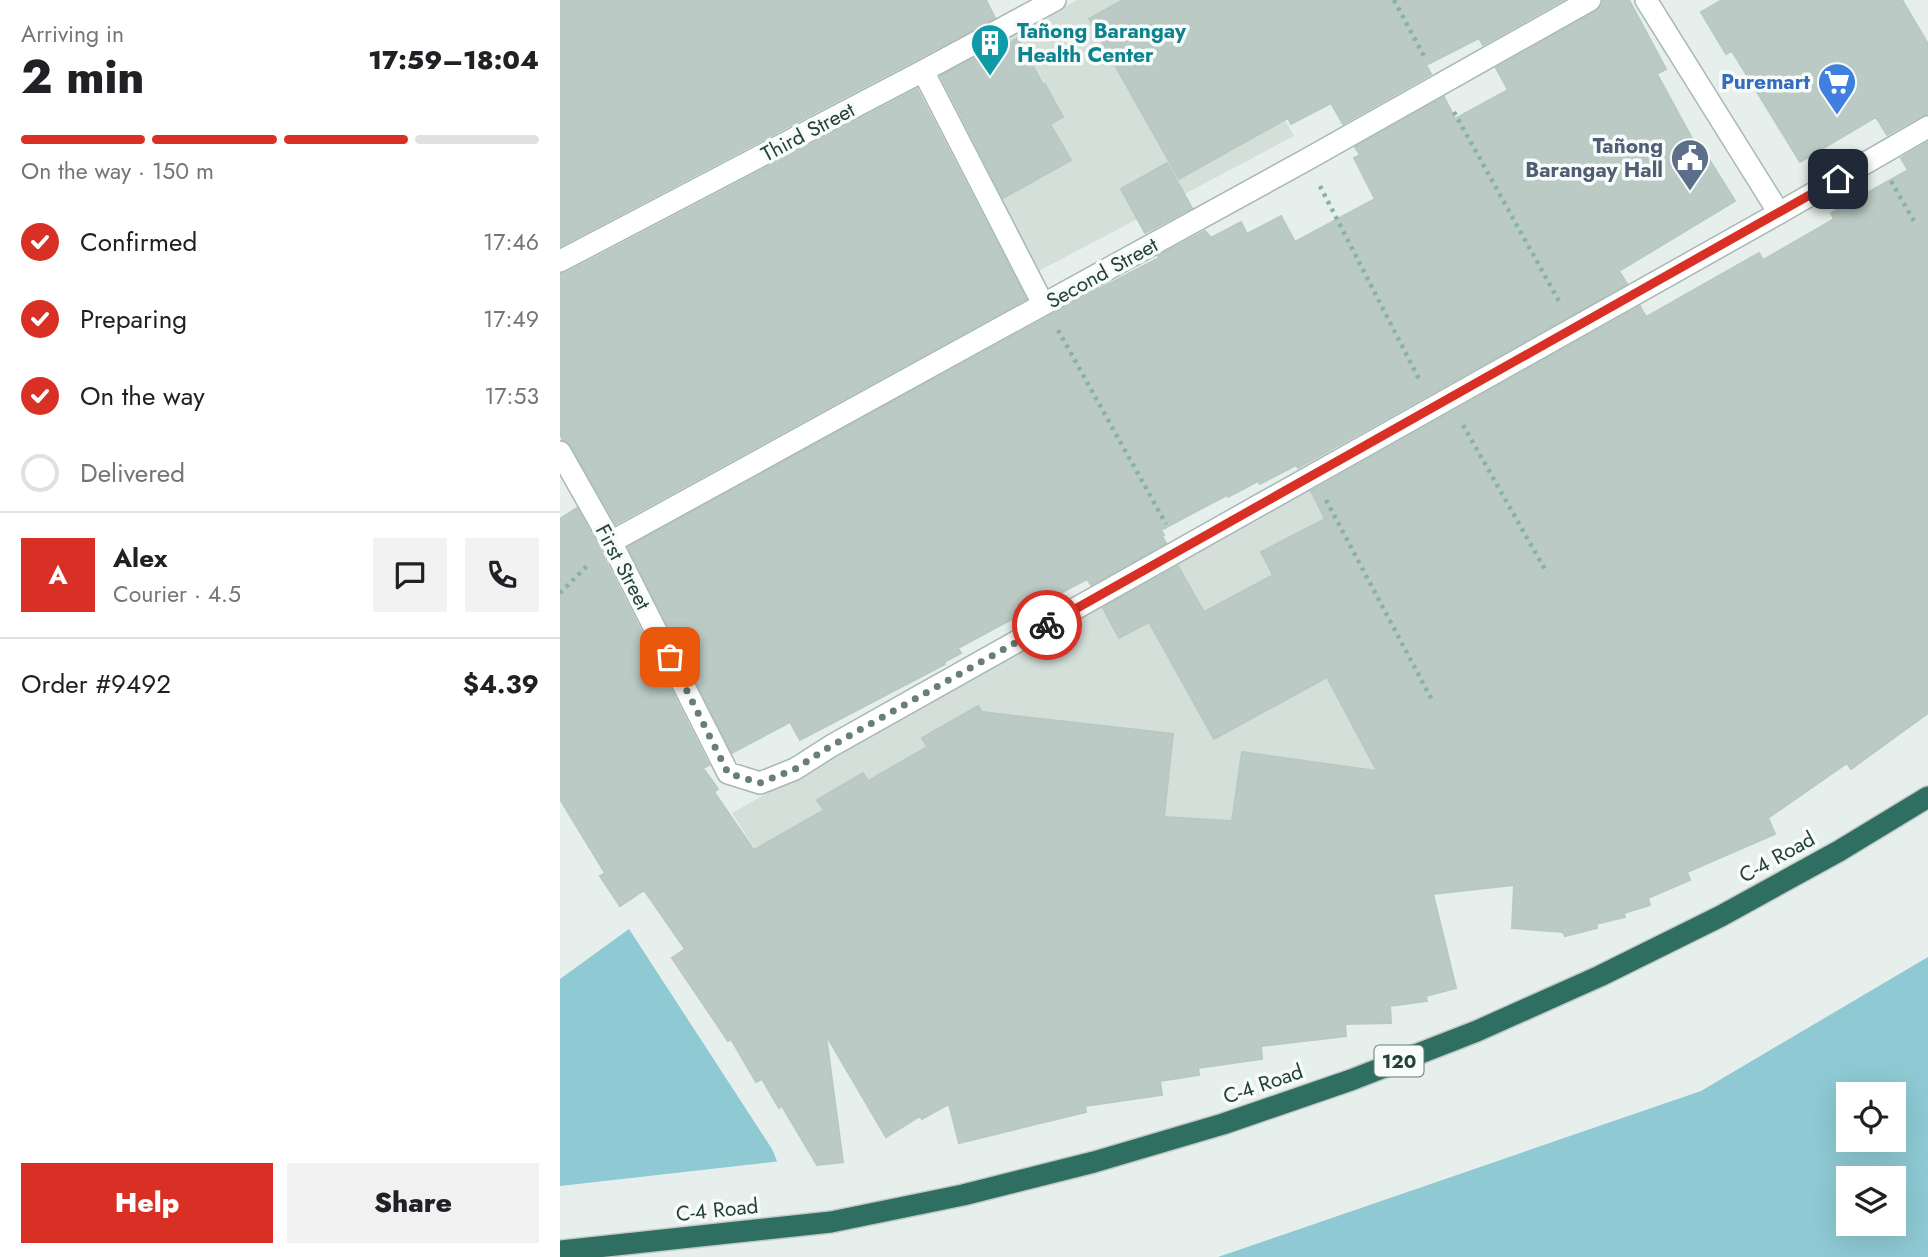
<!DOCTYPE html>
<html lang="en">
<head>
<meta charset="utf-8">
<style>
	body { margin:0; font-family:Jost,sans-serif; background:#f2f2f2; color:#202124; height:100vh; display:flex; flex-direction:column; font-size:26px; white-space:nowrap }
	* { box-sizing:border-box; margin:0 }
	p { font-size:23px; color:#757577 }
	.icon { flex:none; width:38px; height:38px; fill:none; stroke:currentColor; stroke-width:2; stroke-linecap:round; stroke-linejoin:round }
	.map { position:relative; flex:1; overflow:hidden }
	.side { display:flex; flex-direction:column; background:#fff; width:560px }
	.side>* { flex:none }
	.buttons { position:absolute; left:1276px; top:1082px; display:grid; gap:14px }
	.buttons a { display:grid; place-items:center; width:70px; height:70px; border-radius:0px; background:#fff; box-shadow:0 7px 28px #0002; font-size:35px }
	.pin { position:absolute; display:grid; place-items:center; width:60px; height:60px; color:#fff; margin:-30px; border-radius:14px; box-shadow:0 4px 10px #0006 }
	.courier { position:absolute; display:grid; place-items:center; width:70px; height:70px; margin:-35px; border:5px solid #d93025; border-radius:50%; background:#fff; color:#222; box-shadow:0 2px 9px #0007 }
	.head em { font-style:normal; font-weight:800 }
	.head div { display:flex; flex-direction:column-reverse }
	.head { display:flex; align-items:center; justify-content:space-between; height:119px; padding:0 21px }
	h1 { font-size:46px; font-weight:800; line-height:52px }
	.bar { display:grid; grid-template-columns:repeat(4,1fr); gap:10px 7px; align-content:center; height:84px; padding:0 21px }
	.bar i { height:9px; border-radius:5px; background:#e0e0e0 }
	.bar .on { background:#d93025 }
	.bar p { grid-column:span 4 }
	.line { display:flex; align-items:center; gap:18px; padding:0 21px; border-top:2px solid #e0e0e0 }
	.line div { flex:1 }
	.round { display:grid; place-items:center; flex:none; width:74px; height:74px; border-radius:0px; background:#f2f2f2 }
	ol { padding:0 21px; list-style:none }
	li { display:flex; align-items:center; gap:21px; height:77px }
	li p { margin-inline-start:auto }
	li .icon { padding:7px; border-radius:50%; background:#d93025; color:#fff; stroke-width:4 }
	li:last-child { color:#757577 }
	li i { width:38px; height:38px; border:4px solid #e0e0e0; border-radius:50% }
	.action { display:flex; gap:14px; margin-top:auto; padding:14px 21px }
	.action a { flex:1; height:80px; border-radius:0px; background:#d93025; color:#fff; font-size:28px; font-weight:800; line-height:80px; text-align:center }
	.action a+a { background:#f2f2f2; color:#202124 }
	main { display:flex; flex:1; min-height:0 }
	.map>svg:first-child { display:block }
	.built { fill:#d4dfda }
	.water { fill:#8ec9d4; fill-rule:evenodd }
	.pier { fill:#e6efeb }
	.building { fill:#bbcac4; stroke:#b8c9c2; stroke-width:2 }
	.lines { fill:none; stroke-linecap:round; stroke-linejoin:round }
	.lane-casing { stroke:#a8b8b2; stroke-width:24 }
	.street-casing { stroke:#a8b8b2; stroke-width:24 }
	.highway-casing { stroke:#c2cac8; stroke-width:24 }
	.path { stroke:#86b3a5; stroke-width:4.5; stroke-dasharray:3.5 5; stroke-linecap:butt }
	.lane { stroke:#fff; stroke-width:21 }
	.street { stroke:#fff; stroke-width:21 }
	.highway { stroke:#2f6f62; stroke-width:21 }
	.done { stroke:#687f78; stroke-width:7; stroke-dasharray:0 12.6 }
	.route { stroke:#d93025; stroke-width:9 }
	.labels { text-anchor:middle; stroke-width:7; stroke-linejoin:round; paint-order:stroke }
	.shield { fill:#f7fbf9; stroke:#637a73; stroke-width:2 }
	.shield-label { font-size:19px; font-weight:bold; fill:#24423a }
	.culture-label { font-size:21px; font-weight:bold; fill:#0d838f; stroke:#f7fbf9; text-anchor:start }
	.shop-label { font-size:21px; font-weight:bold; fill:#366cbe; stroke:#f7fbf9; text-anchor:end }
	.street-label { font-size:21px; fill:#24423a; stroke:#f7fbf9 }
	.service-label { font-size:21px; font-weight:bold; fill:#4e5e75; stroke:#f7fbf9; text-anchor:end }
</style>
</head>
<body>
<main>
<section class="side">
<div class="head"><div><h1>2 min</h1><p>Arriving in</p></div><em>17:59–18:04</em></div>
<div class="bar"><i class="on"></i><i class="on"></i><i class="on"></i><i></i><p>On the way · 150 m</p></div>
<ol>
<li><svg class="icon" aria-label="check" viewBox="0 0 24 24"><path d="M5 12l5 5 9-10"/></svg>Confirmed<p>17:46</p></li>
<li><svg class="icon" aria-label="check" viewBox="0 0 24 24"><path d="M5 12l5 5 9-10"/></svg>Preparing<p>17:49</p></li>
<li><svg class="icon" aria-label="check" viewBox="0 0 24 24"><path d="M5 12l5 5 9-10"/></svg>On the way<p>17:53</p></li>
<li><i></i>Delivered</li>
</ol>
<div class="line" style="height:126px"><b class="round" style="background:#d93025;color:#fff">A</b><div><b>Alex</b><p>Courier · 4.5</p></div><a class="round"><svg class="icon" aria-label="chat" viewBox="0 0 24 24"><path d="M4 5h16v11H9l-5 4z"/></svg></a><a class="round"><svg class="icon" aria-label="phone" viewBox="0 0 24 24"><path d="M5 4h4l2 5-3 2q2 4 5 5l2-3 5 2v4C11 20 4 13 5 4z"/></svg></a></div>
<div class="line" style="height:91px"><div>Order #9492</div><b>$4.39</b></div>
<div class="action"><a>Help</a><a>Share</a></div>
</section>
<div class="map">
<svg width="1368" height="1257" viewBox="0 0 1368 1257">
	<rect width="100%" height="100%" fill="#e6efeb"/>
	<path class="built" d="M 517,0 L 657,0 L 734,136 L 479,271 L 373,78 Z
		M 752,485 L 871,708 L 907,862 L 428,790 L 233,908 L 172,813 Z"/>
	<path class="water" d="M 69,929 L 212,1149 L 257,1257 L 0,1257 L 0,979 Z
		M 1368,957 L 1368,1257 L 658,1257 L 1141,1091 ZM 1288,1094 L 1334,1094 L 1334,1139 L 1288,1139 ZM 1288,1178 L 1334,1178 L 1334,1223 L 1288,1223 Z"/>
	<path class="pier" d="M 221,1161 L 261,1257 L 0,1257 L 0,1186 Z"/>
	<path class="building" d="M 0,0 L 426,0 L 435,18 L 0,246 Z
		M 563,0 L 1003,0 L 923,45 L 919,38 L 866,65 L 871,74 L 783,124 L 771,103 L 731,124 L 728,118 L 619,179 L 529,19 Z
		M 1043,0 L 1069,0 L 1106,69 L 1097,74 L 1136,146 L 1139,143 L 1175,201 L 1059,271 L 1067,284 L 738,468 L 736,465 L 700,484 L 698,481 L 668,497 L 667,495 L 601,530 L 604,535 L 602,536 L 606,543 L 531,585 L 527,579 L 398,648 L 401,653 L 384,662 L 385,664 L 240,740 L 230,722 L 172,753 L 68,547 L 522,298 L 599,258 L 598,256 L 645,231 L 651,238 L 681,222 L 687,234 L 721,216 L 735,242 L 815,199 L 794,158 L 800,155 L 795,147 L 884,97 L 895,119 L 948,90 L 936,68 L 1036,11 L 1042,6 Z
		M 1162,0 L 1342,0 L 1368,44 L 1368,114 L 1361,116 L 1327,135 L 1316,117 L 1240,162 L 1172,51 L 1166,54 L 1141,12 Z
		M 458,38 L 483,85 L 485,84 L 503,117 L 490,124 L 511,160 L 443,198 L 381,76 L 447,41 L 448,44 Z
		M 357,89 L 466,299 L 56,524 L 11,446 L 3,440 L 0,434 L 0,274 L 6,273 Z
		M 1368,142 L 1368,713 L 1291,769 L 1287,763 L 1208,818 L 1215,834 L 1127,872 L 1130,880 L 1088,898 L 1090,905 L 1064,913 L 1065,917 L 1036,924 L 1037,928 L 1005,936 L 1003,932 L 952,928 L 954,885 L 873,894 L 896,988 L 866,996 L 867,1001 L 830,1006 L 831,1023 L 785,1024 L 786,1036 L 701,1046 L 702,1059 L 638,1068 L 639,1075 L 600,1081 L 602,1095 L 525,1106 L 526,1112 L 399,1143 L 389,1104 L 362,1119 L 360,1116 L 326,1137 L 266,1035 L 283,1162 L 257,1165 L 222,1106 L 219,1108 L 202,1079 L 196,1082 L 171,1039 L 168,1041 L 112,958 L 125,949 L 84,890 L 60,906 L 40,876 L 45,873 L 0,799 L 0,519 L 17,508 L 39,548 L 149,765 L 143,768 L 158,789 L 154,792 L 194,850 L 264,810 L 257,800 L 303,773 L 308,781 L 367,747 L 362,738 L 418,706 L 422,712 L 613,734 L 604,817 L 672,821 L 682,752 L 817,771 L 767,677 L 654,739 L 589,622 L 559,638 L 543,608 L 618,566 L 644,612 L 713,575 L 701,552 L 765,519 L 751,491 L 1080,306 L 1086,317 L 1199,253 L 1203,260 L 1274,219 L 1271,213 L 1348,170 L 1341,158 Z
		M 607,163 L 632,208 L 585,233 L 561,189 Z"/>
	<g class="lines">
		<g class="lane-casing">
			<path id="lane" d="M 363,71 L 483,304"/>
		</g>
		<g class="street-casing">
			<path id="street" d="M 1086,0 L 1219,213
				M 0,261 L 363,71 L 495,0
				M 0,452 L 51,542 L 168,773 L 200,783 L 235,769 L 271,746 L 1219,213 L 1368,127
				M 51,542 L 746,160 L 1030,0"/>
		</g>
		<g class="highway-casing">
			<path id="highway" d="M 0,1251 L 271,1222 L 403,1195 L 534,1162 L 663,1124 L 791,1080 L 917,1031 L 1040,976 L 1161,916 L 1279,851 L 1368,797"/>
		</g>
		<path class="path" d="M 834,0 L 865,58
			M 894,112 L 1000,303
			M 1331,181 L 1355,223
			M 760,186 L 860,381
			M 498,330 L 606,524
			M 903,425 L 987,573
			M 766,500 L 872,700
			M 0,593 L 29,564"/>
		<use href="#lane" class="lane"/>
		<use href="#street" class="street"/>
		<use href="#highway" class="highway"/>
	</g>
	<g class="lines">
		<path class="done" d="M 110,657 L 168,773 L 200,783 L 235,769 L 271,746 L 487,625"/>
		<path class="route" d="M 487,625 L 1278,179"/>
	</g>
	<defs>
		<g id="building-pin" transform="scale(2.0125)"><path d="M0 17L-7.5 6A9.5 9.5 0 1 1 7.5 6Z" fill="#0f9aa8" stroke="#f7fbf9"/><path d="M-4-6H4V6H1V3H-1V6H-4ZM-2.5-4.3h1.7v1.8h-1.7ZM.8-4.3h1.7v1.8H.8ZM-2.5-1h1.7V.8h-1.7ZM.8-1h1.7V.8H.8Z" fill="#fff"/></g>
		<g id="supermarket-pin" transform="scale(2.0125)"><path d="M0 17L-7.5 6A9.5 9.5 0 1 1 7.5 6Z" fill="#3f7fe0" stroke="#f7fbf9"/><path d="M-6-5.5h2.5l.6 2H6L4.5 2H-2.5L-4.4-4H-6ZM-1.5 3.2a1.3 1.3 0 1 0 .1 0ZM3 3.2a1.3 1.3 0 1 0 .1 0Z" fill="#fff"/></g>
		<g id="civic-pin" transform="scale(2.0125)"><path d="M0 17L-7.5 6A9.5 9.5 0 1 1 7.5 6Z" fill="#5c6f8a" stroke="#f7fbf9"/><path d="M-.6-6.5H3V-4.5H.6V-3L4-1V1h2V6H-6V1h2V-1L-.6-3ZM-1.2 2.5V6h2.4V2.5Z" fill="#fff"/></g>
	</defs>
	<g fill-rule="evenodd">
		<use href="#building-pin" x="430" y="43"/>
		<use href="#supermarket-pin" x="1277" y="82"/>
		<use href="#civic-pin" x="1130" y="158"/>
	</g>
	<g class="labels">
		<rect class="shield" x="814.5" y="1045.5" width="49" height="31" rx="5"/>
		<g class="shield-label">
			<text x="839" y="1068">120</text>
		</g>
		<g class="culture-label">
			<text x="457" y="38">Tañong Barangay<tspan x="457" dy="24">Health Center</tspan></text>
		</g>
		<g class="shop-label">
			<text x="1250" y="89">Puremart</text>
		</g>
		<g class="street-label">
			<text transform="translate(248 132) rotate(-28)" y="7">Third Street</text>
			<text transform="translate(542 273) rotate(-29)" y="7">Second Street</text>
			<text transform="translate(63 567) rotate(62)" y="7">First Street</text>
			<text transform="translate(1217 857) rotate(-29)" y="7">C-4 Road</text>
			<text transform="translate(703 1084) rotate(-19)" y="7">C-4 Road</text>
			<text transform="translate(157 1210) rotate(-6)" y="7">C-4 Road</text>
		</g>
		<g class="service-label">
			<text x="1103" y="153">Tañong<tspan x="1103" dy="24">Barangay Hall</tspan></text>
		</g>
	</g>
</svg>
<div class="buttons">
<a><svg class="icon" aria-label="locate" viewBox="0 0 24 24"><circle cx="12" cy="12" r="6"/><path d="M12 2v4M12 18v4M2 12h4M18 12h4"/></svg></a>
<a><svg class="icon" aria-label="layers" viewBox="0 0 24 24"><path d="M12 4l9 5-9 5-9-5zM3 14l9 5 9-5"/></svg></a>
</div>
<div class="pin" style="left:110px;top:657px;background:#ea580c"><svg class="icon" aria-label="bag" viewBox="0 0 24 24"><path d="M5 8h14l-1 12H6zM9 8a3 3 0 0 1 6 0"/></svg></div>
<div class="pin" style="left:1278px;top:179px;background:#1f2937"><svg class="icon" aria-label="home" viewBox="0 0 24 24"><path d="M3 11l9-7 9 7M6 9v11h12V9"/></svg></div>
<div class="courier" style="left:487px;top:625px"><svg class="icon" aria-label="bike" viewBox="0 0 24 24"><circle cx="6" cy="16" r="4"/><circle cx="18" cy="16" r="4"/><path d="M6 16l4-8h5l3 8M10 8l3 8H6M13 5h3"/></svg></div>
</div>
</main>
</body>
</html>
